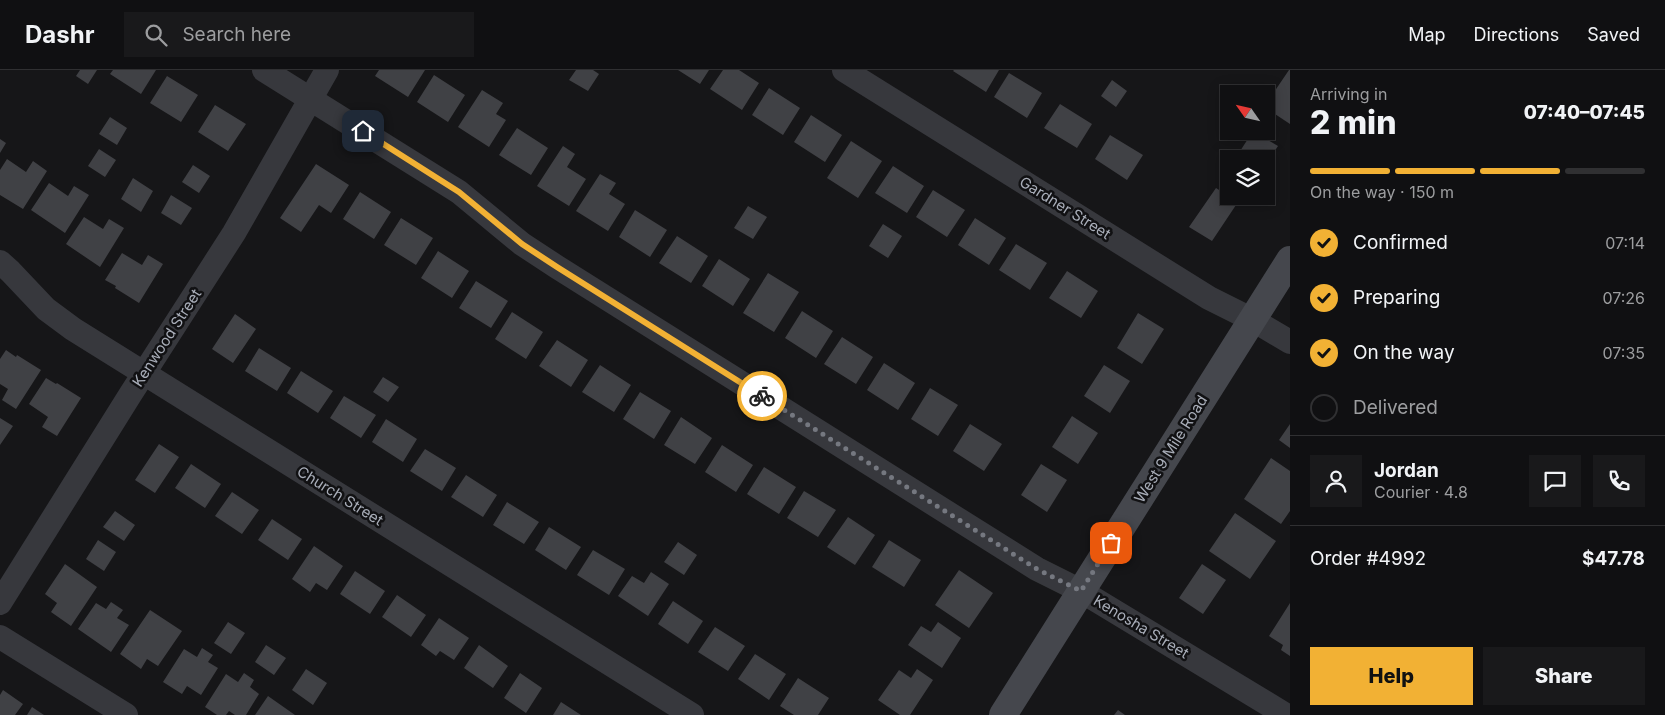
<!DOCTYPE html>
<html lang="en">
<head>
<meta charset="utf-8">
<style>
	body { margin:0; font-family:Inter,sans-serif; background:#19191b; color:#f1f3f6; height:100vh; display:flex; flex-direction:column; font-size:19px; white-space:nowrap }
	* { box-sizing:border-box; margin:0 }
	p { font-size:16px; color:#9c9d9f }
	.icon { flex:none; width:28px; height:28px; fill:none; stroke:currentColor; stroke-width:2; stroke-linecap:round; stroke-linejoin:round }
	.map { position:relative; flex:1; overflow:hidden }
	.drawer { display:flex; flex-direction:column; background:#101012; width:375px }
	.drawer>* { flex:none }
	.needle { width:32px; rotate:304deg }
	.controls { position:absolute; left:1220px; top:15px; display:grid; gap:10px }
	.controls a { display:grid; place-items:center; width:55px; height:55px; border-radius:0px; background:#101012; box-shadow:0 2px 12px #0003,0 0 0 1px #303032; font-size:25px }
	.pin { position:absolute; display:grid; place-items:center; width:42px; height:42px; color:#fff; margin:-21px; border-radius:10px; box-shadow:0 2px 8px #0006 }
	.courier { position:absolute; display:grid; place-items:center; width:50px; height:50px; margin:-25px; border:4px solid #f2b134; border-radius:50%; background:#fff; color:#222; box-shadow:0 1px 6px #0007 }
	.head em { font-style:normal; font-weight:800 }
	.head div { display:flex; flex-direction:column-reverse }
	.head { display:flex; align-items:center; justify-content:space-between; height:85px; padding:0 20px }
	h1 { font-size:32px; font-weight:800; line-height:38px }
	.bar { display:grid; grid-template-columns:repeat(4,1fr); gap:8px 5px; align-content:center; height:60px; padding:0 20px }
	.bar i { height:6px; border-radius:4px; background:#303032 }
	.bar .active { background:#f2b134 }
	.bar p { grid-column:span 4 }
	.line { display:flex; align-items:center; gap:12px; padding:0 20px; border-top:1px solid #303032 }
	.line div { flex:1 }
	.round { display:grid; place-items:center; flex:none; width:52px; height:52px; border-radius:0px; background:#19191b }
	ol { padding:0 20px; list-style:none }
	li { display:flex; align-items:center; gap:15px; height:55px }
	li p { margin-inline-start:auto }
	li .icon { padding:5px; border-radius:50%; background:#f2b134; color:#111; stroke-width:4 }
	li:last-child { color:#9c9d9f }
	li i { width:28px; height:28px; border:2px solid #303032; border-radius:50% }
	.primary-button { display:flex; gap:10px; margin-top:auto; padding:10px 20px }
	.primary-button a { flex:1; height:58px; border-radius:0px; background:#f2b134; color:#111; font-size:20px; font-weight:800; line-height:58px; text-align:center }
	.primary-button a+a { background:#19191b; color:#f1f3f6 }
	header { display:flex; align-items:center; gap:30px; box-sizing:border-box; height:70px; padding:0 25px; background:#101012; border-bottom:1px solid #303032 }
	header strong { font-size:24px }
	nav { display:flex; gap:28px; margin-inline-start:auto; font-size:18px }
	.search { width:350px; height:45px; background:#19191b; display:flex; align-items:center; gap:12px; box-sizing:border-box; padding:0 18px; border-radius:0px; color:#9c9d9f; font-size:19px }
	main { display:flex; flex:1; min-height:0 }
	.map>svg:first-child { display:block }
	.building { fill:#404145 }
	.lines { fill:none; stroke-linecap:round; stroke-linejoin:round }
	.street { stroke:#37383d; stroke-width:24 }
	.secondary { stroke:#45474d; stroke-width:28 }
	.done { stroke:#757880; stroke-width:5; stroke-dasharray:0 9 }
	.route { stroke:#f2b134; stroke-width:6 }
	.labels { text-anchor:middle; stroke-width:5; stroke-linejoin:round; paint-order:stroke }
	.street-label { font-size:15px; fill:#a8adb8; stroke:#111113 }
</style>
</head>
<body>
<header>
<strong>Dashr</strong>
<div class="search"><svg class="icon" aria-label="search" viewBox="0 0 24 24"><circle cx="10" cy="10" r="6"/><path d="M15 15l6 6"/></svg>Search here</div>
<nav><a>Map</a><a>Directions</a><a>Saved</a></nav>
</header>
<main>
<div class="map">
<svg width="1290" height="645" viewBox="0 0 1290 645">
	<rect width="100%" height="100%" fill="#161618"/>
	<path class="building" d="M 80,0 L 97,0 L 88,14 L 76,6 Z
		M 113,0 L 156,0 L 141,24 L 110,4 Z
		M 379,0 L 425,0 L 408,27 L 375,6 Z
		M 576,0 L 593,0 L 599,4 L 588,21 L 569,10 Z
		M 678,0 L 709,0 L 700,14 Z
		M 723,0 L 739,0 L 759,13 L 742,40 L 710,19 Z
		M 954,0 L 999,0 L 986,22 L 953,1 Z
		M 1289,0 L 1290,0 L 1290,54 L 1266,38 L 1266,34 Z
		M 1009,3 L 1042,23 L 1027,48 L 994,27 Z
		M 434,5 L 465,25 L 448,52 L 417,32 Z
		M 167,6 L 198,25 L 181,52 L 150,33 Z
		M 1112,10 L 1127,21 L 1116,37 L 1101,26 Z
		M 769,18 L 800,38 L 783,65 L 752,45 Z
		M 482,20 L 503,33 L 496,44 L 506,50 L 489,77 L 458,57 Z
		M 1060,34 L 1092,54 L 1077,78 L 1044,58 Z
		M 215,35 L 246,54 L 228,81 L 198,62 Z
		M 811,45 L 842,65 L 825,92 L 794,72 Z
		M 110,47 L 127,58 L 117,75 L 99,64 Z
		M 517,58 L 548,78 L 531,105 L 499,85 Z
		M 1253,61 L 1278,76 L 1266,94 L 1266,89 L 1235,89 Z
		M 1110,65 L 1143,85 L 1127,110 L 1095,89 Z
		M 0,69 L 6,73 L 0,83 Z
		M 851,71 L 882,91 L 858,128 L 827,108 Z
		M 563,76 L 575,84 L 567,97 L 586,109 L 569,136 L 537,116 Z
		M 99,79 L 116,90 L 105,107 L 88,96 Z
		M 7,89 L 26,102 L 33,91 L 47,101 L 23,139 L 0,125 L 0,100 Z
		M 316,94 L 349,115 L 331,143 L 319,135 L 301,162 L 280,148 Z
		M 193,95 L 210,106 L 199,123 L 182,112 Z
		M 893,96 L 924,116 L 907,143 L 875,123 Z
		M 600,104 L 616,113 L 609,124 L 625,134 L 608,161 L 576,141 Z
		M 133,108 L 153,121 L 141,142 L 121,129 Z
		M 49,113 L 68,126 L 74,116 L 89,125 L 65,163 L 31,140 Z
		M 1216,118 L 1238,132 L 1212,171 L 1189,157 Z
		M 933,120 L 965,140 L 947,167 L 916,147 Z
		M 360,122 L 391,142 L 374,169 L 343,149 Z
		M 171,125 L 192,138 L 181,155 L 161,143 Z
		M 748,136 L 767,147 L 753,169 L 734,158 Z
		M 635,140 L 667,160 L 650,187 L 619,167 Z
		M 84,147 L 103,159 L 109,149 L 124,158 L 100,197 L 66,174 Z
		M 401,148 L 433,168 L 416,195 L 384,175 Z
		M 975,148 L 1006,168 L 989,195 L 958,175 Z
		M 883,154 L 902,166 L 888,188 L 869,176 Z
		M 677,166 L 708,186 L 691,213 L 659,193 Z
		M 1016,174 L 1047,193 L 1030,220 L 999,200 Z
		M 438,181 L 469,201 L 452,228 L 421,208 Z
		M 122,183 L 142,195 L 148,185 L 163,194 L 139,233 L 115,218 L 116,216 L 105,210 Z
		M 719,189 L 750,209 L 733,236 L 702,216 Z
		M 1067,201 L 1098,221 L 1081,248 L 1049,228 Z
		M 768,203 L 799,222 L 774,262 L 743,243 Z
		M 476,211 L 508,231 L 491,258 L 459,238 Z
		M 802,241 L 833,261 L 816,288 L 785,268 Z
		M 512,242 L 543,262 L 526,289 L 495,269 Z
		M 1138,243 L 1164,259 L 1142,294 L 1117,278 Z
		M 235,244 L 256,259 L 233,293 L 212,279 Z
		M 842,267 L 873,287 L 856,314 L 824,294 Z
		M 557,270 L 588,290 L 571,317 L 539,296 Z
		M 259,278 L 291,298 L 277,321 L 245,301 Z
		M 6,280 L 16,287 L 17,285 L 41,300 L 16,339 L 2,330 L 8,319 L 0,314 L 0,289 Z
		M 884,293 L 915,313 L 898,340 L 867,320 Z
		M 600,295 L 631,315 L 614,342 L 582,322 Z
		M 1104,295 L 1130,311 L 1110,343 L 1084,326 Z
		M 301,301 L 333,321 L 318,343 L 287,323 Z
		M 383,307 L 399,317 L 388,332 L 373,322 Z
		M 46,308 L 56,314 L 57,313 L 81,328 L 57,366 L 42,357 L 48,347 L 29,334 Z
		M 930,318 L 958,335 L 938,366 L 911,349 Z
		M 640,322 L 671,341 L 654,369 L 623,349 Z
		M 344,326 L 376,345 L 361,368 L 330,348 Z
		M 1072,346 L 1098,363 L 1078,394 L 1052,377 Z
		M 681,347 L 712,368 L 695,394 L 664,375 Z
		M 0,348 L 13,356 L 0,375 Z
		M 386,349 L 417,369 L 403,392 L 372,372 Z
		M 970,354 L 1002,374 L 984,401 L 953,381 Z
		M 1290,354 L 1290,378 L 1279,370 Z
		M 159,374 L 179,387 L 155,423 L 135,410 Z
		M 722,375 L 753,395 L 736,422 L 705,402 Z
		M 425,379 L 456,398 L 442,421 L 410,401 Z
		M 1271,388 L 1290,401 L 1290,441 L 1281,454 L 1244,429 Z
		M 191,394 L 221,414 L 205,438 L 175,418 Z
		M 1041,394 L 1067,410 L 1047,442 L 1021,425 Z
		M 764,397 L 796,417 L 779,444 L 747,424 Z
		M 466,405 L 497,425 L 483,447 L 451,427 Z
		M 804,421 L 836,440 L 818,467 L 787,448 Z
		M 232,422 L 259,440 L 242,464 L 215,446 Z
		M 507,432 L 539,452 L 524,474 L 493,455 Z
		M 115,441 L 135,455 L 124,471 L 103,457 Z
		M 1235,443 L 1276,471 L 1250,509 L 1209,481 Z
		M 848,447 L 875,465 L 855,495 L 827,477 Z
		M 272,449 L 302,469 L 288,490 L 258,470 Z
		M 549,457 L 581,477 L 566,500 L 535,480 Z
		M 98,470 L 116,482 L 104,501 L 86,489 Z
		M 889,470 L 921,490 L 904,517 L 872,497 Z
		M 678,472 L 697,485 L 684,505 L 664,492 Z
		M 314,476 L 343,496 L 327,520 L 316,513 L 310,522 L 292,509 Z
		M 593,480 L 625,499 L 609,525 L 577,505 Z
		M 65,494 L 97,517 L 71,556 L 51,542 L 57,533 L 45,524 Z
		M 1202,494 L 1226,510 L 1203,544 L 1179,528 Z
		M 959,500 L 993,523 L 969,558 L 935,535 Z
		M 355,501 L 385,521 L 370,544 L 340,524 Z
		M 651,502 L 669,514 L 648,546 L 618,526 L 632,506 L 644,513 Z
		M 397,525 L 426,545 L 411,567 L 382,547 Z
		M 673,531 L 703,551 L 688,574 L 658,554 Z
		M 111,532 L 123,540 L 117,548 L 129,555 L 111,582 L 78,559 L 96,533 L 106,539 Z
		M 1290,533 L 1290,586 L 1281,580 L 1283,575 L 1269,566 Z
		M 150,540 L 182,561 L 158,596 L 147,589 L 141,599 L 120,584 Z
		M 439,548 L 469,568 L 454,590 L 440,581 L 436,586 L 421,575 Z
		M 228,552 L 245,563 L 231,584 L 214,573 Z
		M 938,552 L 961,568 L 942,598 L 908,575 L 921,556 L 931,562 Z
		M 715,557 L 745,576 L 728,601 L 698,582 Z
		M 266,575 L 286,588 L 274,605 L 255,592 Z
		M 479,575 L 508,596 L 493,618 L 464,598 Z
		M 202,578 L 213,585 L 208,592 L 218,598 L 201,625 L 187,616 L 182,624 L 163,612 L 184,579 L 197,587 Z
		M 755,584 L 786,604 L 769,630 L 738,609 Z
		M 306,599 L 327,613 L 313,635 L 292,620 Z
		M 917,599 L 933,610 L 910,645 L 900,645 L 878,630 L 899,600 L 911,608 Z
		M 244,603 L 254,610 L 250,617 L 259,624 L 246,645 L 235,645 L 229,641 L 226,645 L 217,645 L 205,637 L 226,604 L 238,612 Z
		M 520,603 L 542,618 L 526,643 L 504,628 Z
		M 798,608 L 829,628 L 818,645 L 794,645 L 780,636 Z
		M 3,620 L 23,634 L 15,645 L 0,645 L 0,625 Z
		M 268,626 L 295,645 L 255,645 Z
		M 561,632 L 581,645 L 553,645 Z
		M 32,637 L 44,645 L 27,645 Z
		M 1118,640 L 1125,645 L 1114,645 Z"/>
	<g class="lines">
		<path class="street" d="M 264,0 L 459,122 L 522,174 L 557,197 L 1037,499 L 1081,521 L 1286,645
			M 844,0 L 1209,228 L 1253,250 L 1290,272
			M 0,192 L 10,201 L 46,239 L 73,259 L 692,645
			M 0,533 L 130,325 L 234,163 L 327,0
			M 0,567 L 126,645"/>
		<path class="secondary" d="M 1003,645 L 1290,190"/>
	</g>
	<g class="lines">
		<path class="done" d="M 762,326 L 1037,499 L 1081,521 L 1111,473"/>
		<path class="route" d="M 363,61 L 459,122 L 522,174 L 557,197 L 762,326"/>
	</g>
	<g class="labels">
		<g class="street-label">
			<text transform="translate(1065 138) rotate(32)" y="5">Gardner Street</text>
			<text transform="translate(167 268) rotate(-57)" y="5">Kenwood Street</text>
			<text transform="translate(1171 379) rotate(-58)" y="5">West 9 Mile Road</text>
			<text transform="translate(340 426) rotate(32)" y="5">Church Street</text>
			<text transform="translate(1141 557) rotate(31)" y="5">Kenosha Street</text>
		</g>
	</g>
</svg>
<div class="controls">
<a><svg class="needle" viewBox="-14 -14 28 28"><path d="M0-13l5 13h-10z" fill="#e53935"/><path d="M0 13l5-13h-10z" fill="#9c9d9f"/></svg></a>
<a><svg class="icon" aria-label="layers" viewBox="0 0 24 24"><path d="M12 4l9 5-9 5-9-5zM3 14l9 5 9-5"/></svg></a>
</div>
<div class="pin" style="left:1111px;top:473px;background:#ea580c"><svg class="icon" aria-label="bag" viewBox="0 0 24 24"><path d="M5 8h14l-1 12H6zM9 8a3 3 0 0 1 6 0"/></svg></div>
<div class="pin" style="left:363px;top:61px;background:#1f2937"><svg class="icon" aria-label="home" viewBox="0 0 24 24"><path d="M3 11l9-7 9 7M6 9v11h12V9"/></svg></div>
<div class="courier" style="left:762px;top:326px"><svg class="icon" aria-label="bike" viewBox="0 0 24 24"><circle cx="6" cy="16" r="4"/><circle cx="18" cy="16" r="4"/><path d="M6 16l4-8h5l3 8M10 8l3 8H6M13 5h3"/></svg></div>
</div>
<section class="drawer">
<div class="head"><div><h1>2 min</h1><p>Arriving in</p></div><em>07:40–07:45</em></div>
<div class="bar"><i class="active"></i><i class="active"></i><i class="active"></i><i></i><p>On the way · 150 m</p></div>
<ol>
<li><svg class="icon" aria-label="check" viewBox="0 0 24 24"><path d="M5 12l5 5 9-10"/></svg>Confirmed<p>07:14</p></li>
<li><svg class="icon" aria-label="check" viewBox="0 0 24 24"><path d="M5 12l5 5 9-10"/></svg>Preparing<p>07:26</p></li>
<li><svg class="icon" aria-label="check" viewBox="0 0 24 24"><path d="M5 12l5 5 9-10"/></svg>On the way<p>07:35</p></li>
<li><i></i>Delivered</li>
</ol>
<div class="line" style="height:90px"><a class="round"><svg class="icon" aria-label="person" viewBox="0 0 24 24"><circle cx="12" cy="8" r="4"/><path d="M4 21q1-7 8-7t8 7"/></svg></a><div><b>Jordan</b><p>Courier · 4.8</p></div><a class="round"><svg class="icon" aria-label="chat" viewBox="0 0 24 24"><path d="M4 5h16v11H9l-5 4z"/></svg></a><a class="round"><svg class="icon" aria-label="phone" viewBox="0 0 24 24"><path d="M5 4h4l2 5-3 2q2 4 5 5l2-3 5 2v4C11 20 4 13 5 4z"/></svg></a></div>
<div class="line" style="height:65px"><div>Order #4992</div><b>$47.78</b></div>
<div class="primary-button"><a>Help</a><a>Share</a></div>
</section>
</main>
</body>
</html>
